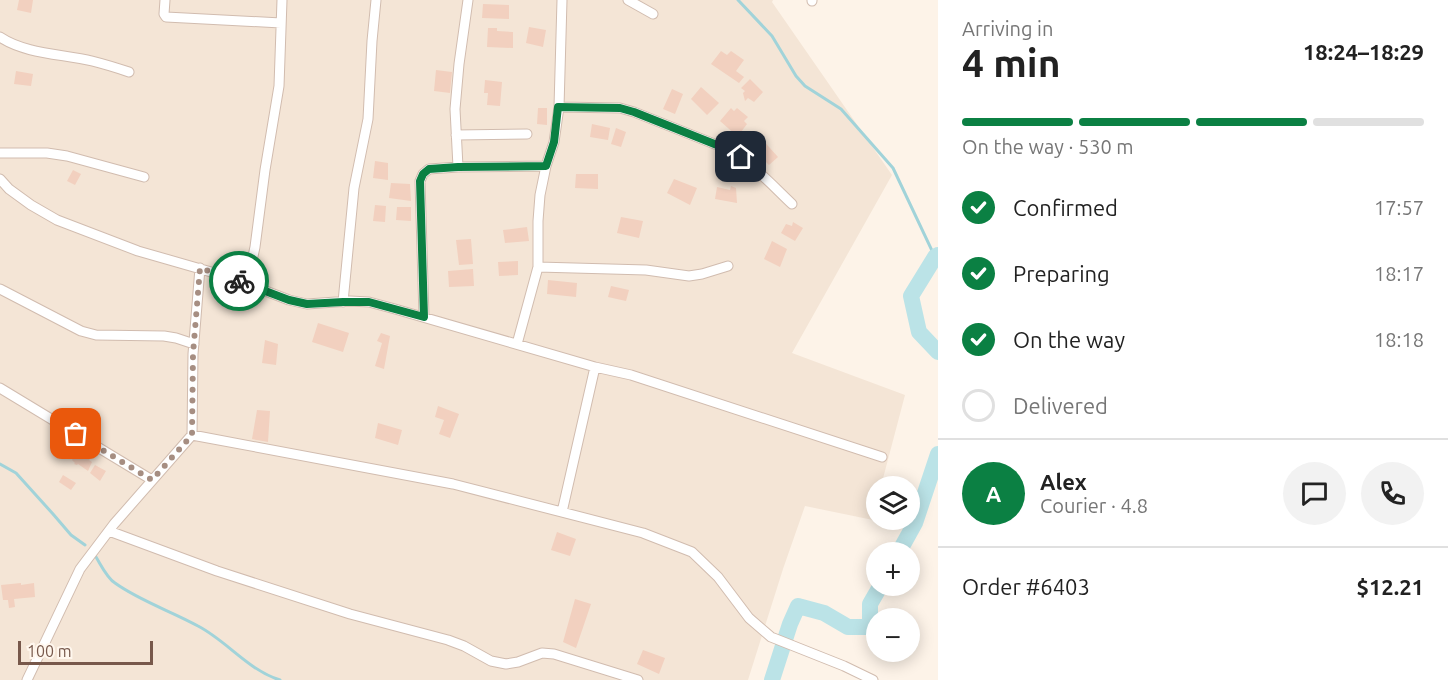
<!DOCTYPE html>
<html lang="en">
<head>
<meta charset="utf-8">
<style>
	body { margin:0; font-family:Ubuntu,sans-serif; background:#f2f2f2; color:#222; height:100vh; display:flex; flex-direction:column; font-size:22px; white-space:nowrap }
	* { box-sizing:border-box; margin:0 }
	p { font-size:20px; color:#767676 }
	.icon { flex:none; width:33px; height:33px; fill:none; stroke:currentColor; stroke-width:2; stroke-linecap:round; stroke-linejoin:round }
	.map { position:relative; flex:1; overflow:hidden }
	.sheet { display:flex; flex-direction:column; background:#fff; width:510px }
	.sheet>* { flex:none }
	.tools { position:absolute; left:866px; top:476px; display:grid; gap:12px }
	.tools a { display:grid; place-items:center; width:54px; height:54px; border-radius:50%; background:#fff; box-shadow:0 3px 15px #0003; font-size:30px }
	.scale { position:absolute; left:18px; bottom:15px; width:135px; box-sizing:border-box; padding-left:6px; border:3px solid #77584b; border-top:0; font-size:16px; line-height:21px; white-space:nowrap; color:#77584b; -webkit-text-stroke:4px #fff7ee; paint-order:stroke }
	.pin { position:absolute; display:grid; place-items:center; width:51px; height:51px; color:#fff; margin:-26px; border-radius:12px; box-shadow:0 3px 9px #0006 }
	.courier { position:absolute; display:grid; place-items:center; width:60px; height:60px; margin:-30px; border:4px solid #0b8043; border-radius:50%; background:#fff; color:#222; box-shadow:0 2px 8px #0007 }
	.summary em { font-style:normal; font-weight:700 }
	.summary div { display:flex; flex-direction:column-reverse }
	.summary { display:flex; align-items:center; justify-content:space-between; height:102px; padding:0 24px }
	h1 { font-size:39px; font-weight:700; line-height:45px }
	.bar { display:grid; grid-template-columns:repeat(4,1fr); gap:9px 6px; align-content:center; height:72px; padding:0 24px }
	.bar i { height:8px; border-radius:4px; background:#e0e0e0 }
	.bar .current { background:#0b8043 }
	.bar p { grid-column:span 4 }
	.line { display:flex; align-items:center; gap:15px; padding:0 24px; border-top:2px solid #e0e0e0 }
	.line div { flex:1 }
	.round { display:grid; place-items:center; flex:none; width:63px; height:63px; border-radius:32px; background:#f2f2f2 }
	ol { padding:0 24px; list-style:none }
	li { display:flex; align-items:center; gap:18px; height:66px }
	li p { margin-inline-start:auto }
	li .icon { padding:6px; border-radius:50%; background:#0b8043; color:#fff; stroke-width:4 }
	li:last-child { color:#767676 }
	li i { width:33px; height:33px; border:3px solid #e0e0e0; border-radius:50% }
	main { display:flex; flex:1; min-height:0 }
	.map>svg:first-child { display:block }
	.residential { fill:#f4e5d6 }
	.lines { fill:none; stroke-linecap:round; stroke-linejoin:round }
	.stream { stroke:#a1d3d9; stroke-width:3 }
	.river { stroke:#bbe3e7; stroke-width:16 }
	.building { fill:#f2d0bf }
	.street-casing { stroke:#d1bcaf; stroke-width:11 }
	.street { stroke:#fff; stroke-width:9 }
	.done { stroke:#a68e82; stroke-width:6; stroke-dasharray:0 10.8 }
	.route { stroke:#0b8043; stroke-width:8 }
</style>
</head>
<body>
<main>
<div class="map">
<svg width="938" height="680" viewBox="0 0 938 680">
	<rect width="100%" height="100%" fill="#fdf3e8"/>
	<path class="residential" d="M 0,0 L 773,0 L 772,2 L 892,175 L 792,353 L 905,395 L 881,486 L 876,486 L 876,506 L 873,520 L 805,506 L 783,569 L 748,680 L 0,680 Z"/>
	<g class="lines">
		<path class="stream" d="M 738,0 L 772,36 L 796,76 L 805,86 L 841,109 L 893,168 L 935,257
			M 0,464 L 16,473 L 53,514 L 71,535 L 85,545
			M 96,557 C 101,565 107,578 115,583 C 140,601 171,611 198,626 C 227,641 248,670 280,680"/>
		<path class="river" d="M 938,255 L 935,257 L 911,296 L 919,332 L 938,352
			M 899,552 L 915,523 L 938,454
			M 772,680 L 790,624 L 798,606 L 824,613 L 848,627 L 870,627 L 870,604 L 881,585"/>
	</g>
	<path class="building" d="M 19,0 L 33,0 L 31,13 L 17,10 Z
		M 483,4 L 509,5 L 509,19 L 482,18 Z
		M 529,27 L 546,30 L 543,47 L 526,43 Z
		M 488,28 L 497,28 L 497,31 L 513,32 L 513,48 L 487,47 Z
		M 721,51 L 727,55 L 731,51 L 744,60 L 736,71 L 744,77 L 739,83 L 711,64 Z
		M 436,70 L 452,72 L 450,93 L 434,91 Z
		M 16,71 L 33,74 L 31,86 L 14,84 Z
		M 750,79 L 763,92 L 754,102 L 748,98 L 745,101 L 743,93 L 745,91 L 741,88 Z
		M 485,80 L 502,82 L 500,106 L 487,105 L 488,93 L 484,93 Z
		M 701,87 L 719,103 L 707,115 L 691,99 Z
		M 672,89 L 683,94 L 675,114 L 663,109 Z
		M 538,108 L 547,108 L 547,125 L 537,124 Z
		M 731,108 L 734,111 L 737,108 L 748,117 L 744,121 L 747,124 L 741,132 L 738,131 L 737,136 L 720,121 Z
		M 592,124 L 610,128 L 608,140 L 590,137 Z
		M 616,128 L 626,132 L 621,147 L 611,144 Z
		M 759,136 L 778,157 L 769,165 L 762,158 L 758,162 L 753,156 L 755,152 L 749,146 Z
		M 375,161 L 388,163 L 388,180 L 373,178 Z
		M 73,170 L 81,174 L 75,185 L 67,181 Z
		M 576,174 L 598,174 L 598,189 L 575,188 Z
		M 674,179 L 697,188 L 690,205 L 667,193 Z
		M 391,183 L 410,184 L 411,201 L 389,198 Z
		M 731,186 L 736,188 L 737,203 L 715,199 L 717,187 L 730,190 Z
		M 375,205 L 386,206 L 385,222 L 373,221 Z
		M 397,207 L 411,207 L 411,221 L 396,220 Z
		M 621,217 L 643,221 L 639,238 L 617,233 Z
		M 793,222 L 803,228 L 795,241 L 781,233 L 786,224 L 792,226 Z
		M 527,227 L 529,241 L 505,243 L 503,230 Z
		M 471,239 L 473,264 L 459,265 L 456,240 Z
		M 772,241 L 787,249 L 780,267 L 764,259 Z
		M 518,261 L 518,275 L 499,276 L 498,262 Z
		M 473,269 L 474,286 L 449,287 L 448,271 Z
		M 548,280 L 577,283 L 576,297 L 547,294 Z
		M 611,286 L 629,290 L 626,301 L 608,297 Z
		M 318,323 L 349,333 L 343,352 L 312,342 Z
		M 381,333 L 390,336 L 384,369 L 375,366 L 382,343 L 377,341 Z
		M 265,340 L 278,344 L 276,365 L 262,363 Z
		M 438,406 L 459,414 L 450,438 L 439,434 L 444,420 L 435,417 Z
		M 257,410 L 270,411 L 268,442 L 252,439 Z
		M 378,423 L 402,430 L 398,445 L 375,438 Z
		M 76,452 L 87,459 L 88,457 L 90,459 L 89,460 L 92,462 L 88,471 L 78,464 L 77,465 L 74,464 L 75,463 L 72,460 Z
		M 95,465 L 106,471 L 100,481 L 90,473 Z
		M 63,475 L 76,483 L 71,490 L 59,482 Z
		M 557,532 L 576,539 L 570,556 L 551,550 Z
		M 21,583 L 21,585 L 34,583 L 35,597 L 14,599 L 15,607 L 9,608 L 8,600 L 3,600 L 1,585 Z
		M 575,599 L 591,604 L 576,648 L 563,642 Z
		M 643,650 L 665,658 L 659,674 L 637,664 Z"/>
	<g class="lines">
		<g class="street-casing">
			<path id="street" d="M 165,0 L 164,14 L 166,17 L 281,23
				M 628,0 L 653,14
				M 812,1 L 812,0
				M 0,37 C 25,54 63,54 92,61 C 104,64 117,68 129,72
				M 559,107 L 620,108 L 634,112 L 727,149 C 752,163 771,184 792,204
				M 456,135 L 527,134
				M 0,153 L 47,153 L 67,156 L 144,177
				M 458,167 L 455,109 L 459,64 L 468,0
				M 0,179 L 9,189 L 31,205 L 57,220 L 138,251 L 232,278 L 289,300 L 307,304 L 350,301 L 369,302 L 395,309 L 595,367 L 631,375 L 882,457
				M 538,267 L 646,270 L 689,276 L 702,274 L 728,266
				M 247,284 L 255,247 L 265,170 L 279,86 L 282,0
				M 0,289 L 81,331 L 96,335 L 164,336 L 176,338 L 194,344
				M 343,302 L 354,188 L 368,119 L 372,41 L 376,0
				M 424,317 L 420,181 L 423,174 L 429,169 L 458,167 L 546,166
				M 517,344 L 538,267 L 538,221 L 540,195 L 546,166 L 554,142 L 559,107 L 562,0
				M 0,388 L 152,480
				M 192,435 L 193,354 L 200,268
				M 562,512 L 595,367
				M 109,531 L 217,571 L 350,614 L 448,640 L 464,646 L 491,661 L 506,664 L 518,662 L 542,653 L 554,654 L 638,680
				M 27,680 L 80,569 L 114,524 L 192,435 L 453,484 L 643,533 L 692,552 L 718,577 L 749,618 L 771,637 L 844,666 L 873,680"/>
		</g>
		<use href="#street" class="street"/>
	</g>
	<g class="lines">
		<path class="done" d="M 76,434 L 152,480 L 192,435 L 193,354 L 200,268 L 239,281"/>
		<path class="route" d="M 239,281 L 289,300 L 307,304 L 343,302 L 369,302 L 424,317 L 420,181 L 423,174 L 429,169 L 458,167 L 546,166 L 554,142 L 558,107 L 620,108 L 634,112 L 727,149 L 741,157"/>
	</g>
</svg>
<div class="tools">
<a><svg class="icon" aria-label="layers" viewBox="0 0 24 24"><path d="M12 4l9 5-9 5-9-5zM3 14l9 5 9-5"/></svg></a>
<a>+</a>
<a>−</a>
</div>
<div class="scale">100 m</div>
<div class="pin" style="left:76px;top:434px;background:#ea580c"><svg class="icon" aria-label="bag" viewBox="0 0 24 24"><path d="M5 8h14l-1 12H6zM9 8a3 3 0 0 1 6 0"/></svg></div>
<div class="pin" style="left:741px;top:157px;background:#1f2937"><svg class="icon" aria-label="home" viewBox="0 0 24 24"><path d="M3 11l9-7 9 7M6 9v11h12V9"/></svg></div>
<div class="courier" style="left:239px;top:281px"><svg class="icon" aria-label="bike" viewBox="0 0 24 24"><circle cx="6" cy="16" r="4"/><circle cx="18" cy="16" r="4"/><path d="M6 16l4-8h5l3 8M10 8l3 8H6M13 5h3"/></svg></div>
</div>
<section class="sheet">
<div class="summary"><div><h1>4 min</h1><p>Arriving in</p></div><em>18:24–18:29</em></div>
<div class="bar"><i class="current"></i><i class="current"></i><i class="current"></i><i></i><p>On the way · 530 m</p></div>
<ol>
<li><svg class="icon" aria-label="check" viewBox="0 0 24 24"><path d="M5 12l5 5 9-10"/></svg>Confirmed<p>17:57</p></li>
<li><svg class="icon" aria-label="check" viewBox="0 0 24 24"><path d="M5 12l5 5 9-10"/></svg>Preparing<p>18:17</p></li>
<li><svg class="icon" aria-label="check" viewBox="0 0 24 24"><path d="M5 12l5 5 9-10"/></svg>On the way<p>18:18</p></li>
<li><i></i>Delivered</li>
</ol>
<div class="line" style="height:108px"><b class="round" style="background:#0b8043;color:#fff">A</b><div><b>Alex</b><p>Courier · 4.8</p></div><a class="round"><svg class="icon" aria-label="chat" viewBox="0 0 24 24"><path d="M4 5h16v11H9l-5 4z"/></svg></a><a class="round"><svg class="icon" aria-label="phone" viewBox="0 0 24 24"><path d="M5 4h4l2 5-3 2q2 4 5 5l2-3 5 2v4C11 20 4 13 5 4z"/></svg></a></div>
<div class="line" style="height:78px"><div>Order #6403</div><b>$12.21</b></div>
</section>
</main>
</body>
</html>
